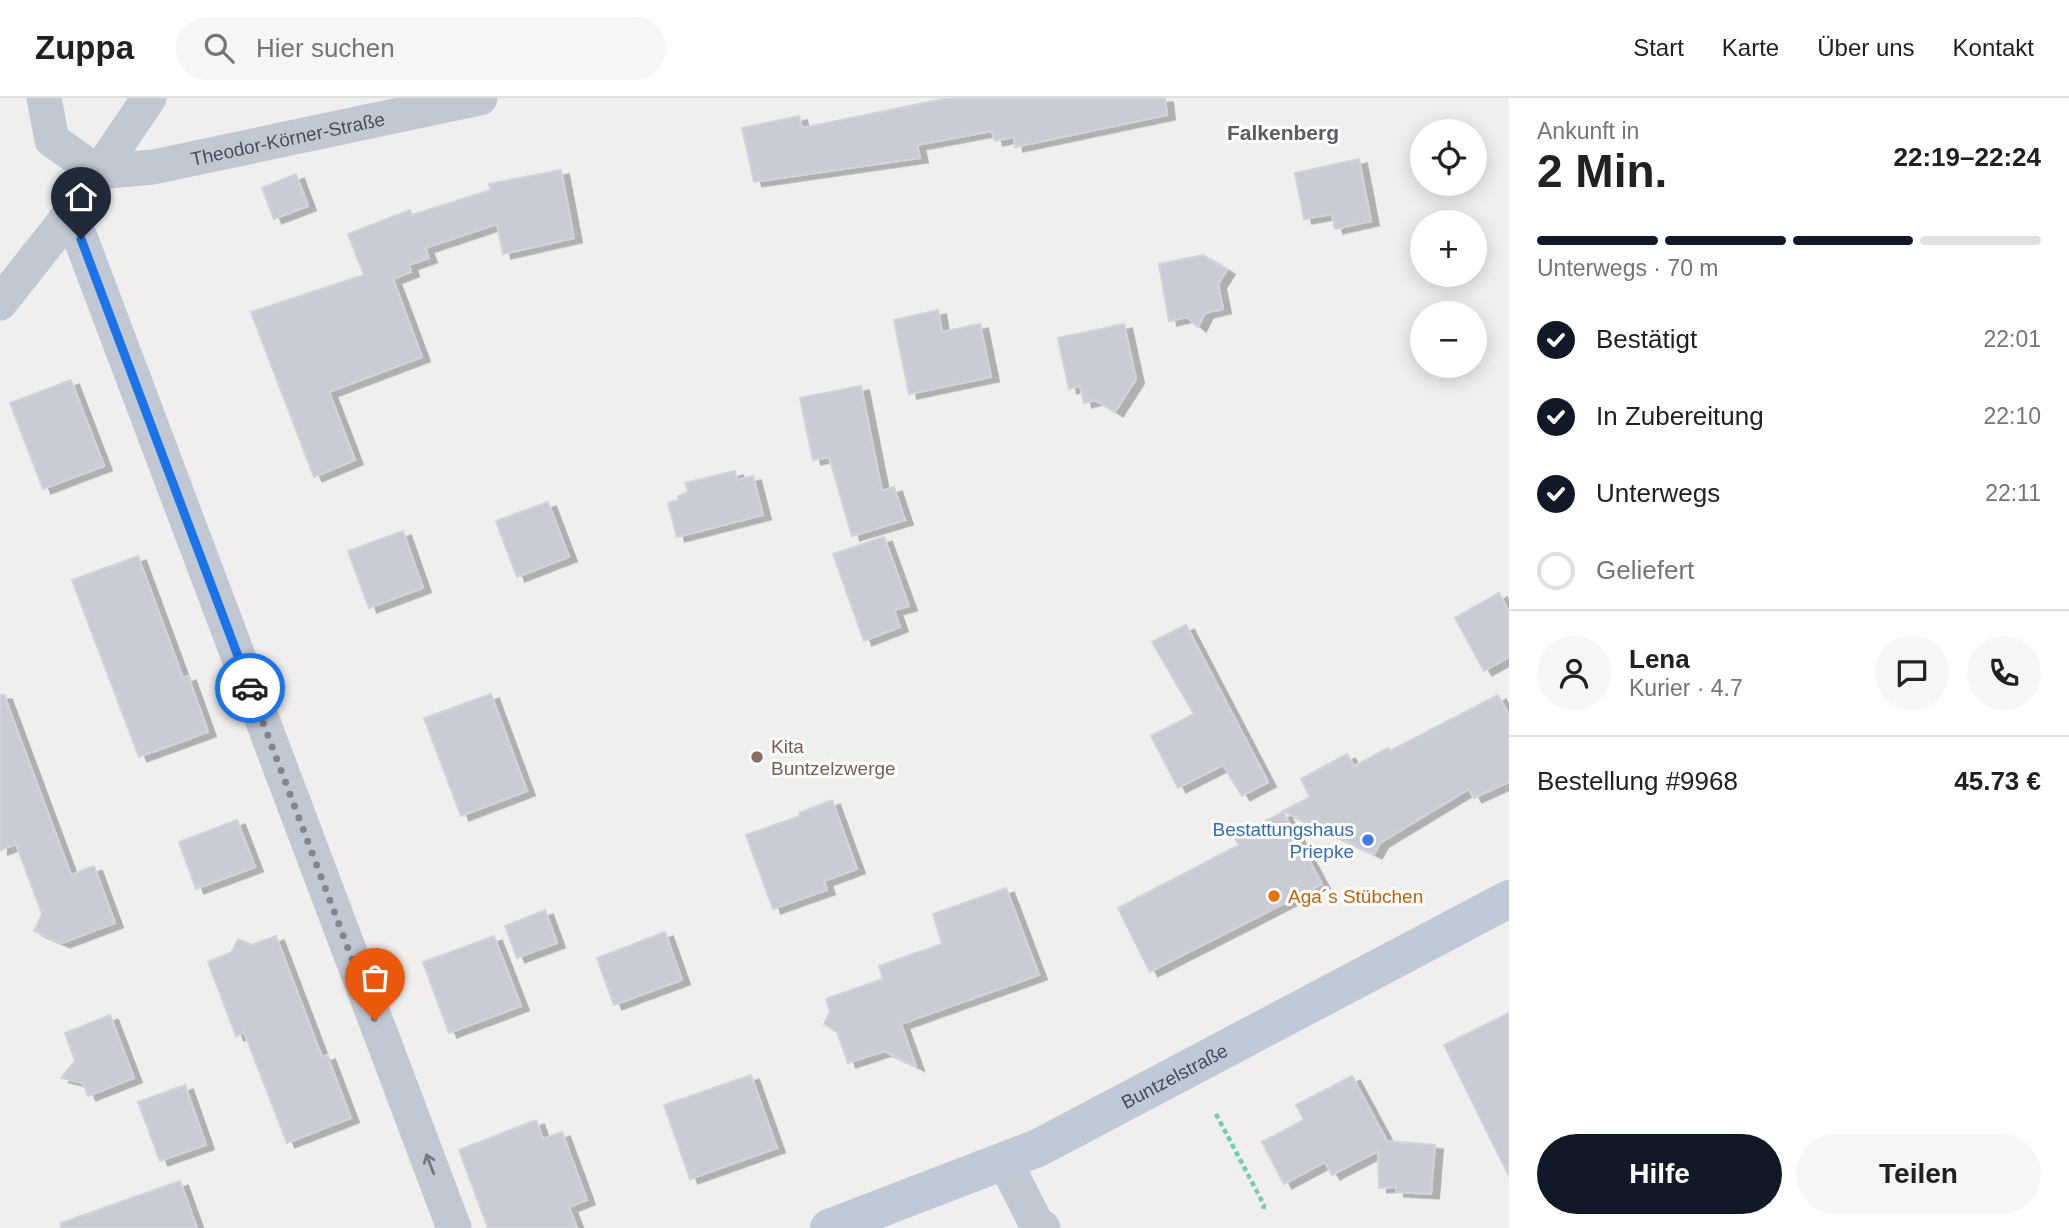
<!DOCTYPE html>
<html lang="de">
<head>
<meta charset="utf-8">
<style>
	body { margin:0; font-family:Helvetica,sans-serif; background:#f6f6f6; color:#202124; height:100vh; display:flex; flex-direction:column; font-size:26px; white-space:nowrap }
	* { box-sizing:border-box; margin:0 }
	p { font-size:23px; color:#757577 }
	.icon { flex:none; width:38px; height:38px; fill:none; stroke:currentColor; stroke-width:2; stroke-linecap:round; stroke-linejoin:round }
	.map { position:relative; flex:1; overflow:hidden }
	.drawer { display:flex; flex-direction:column; background:#fff; width:560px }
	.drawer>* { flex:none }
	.controls { position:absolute; left:1410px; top:21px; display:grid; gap:14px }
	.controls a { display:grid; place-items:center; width:77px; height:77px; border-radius:50%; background:#fff; box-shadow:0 4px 18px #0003; font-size:35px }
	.pin { position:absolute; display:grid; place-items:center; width:60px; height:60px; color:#fff; margin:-72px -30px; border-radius:50% 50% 50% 0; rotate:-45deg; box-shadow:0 0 7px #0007 }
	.pin .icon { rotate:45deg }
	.courier { position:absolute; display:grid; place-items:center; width:70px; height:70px; margin:-35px; border:5px solid #1a73e8; border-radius:50%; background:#fff; color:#222; box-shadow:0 2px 9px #0007 }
	.head em { font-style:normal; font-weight:700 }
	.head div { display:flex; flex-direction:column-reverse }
	.head { display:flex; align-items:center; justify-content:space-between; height:119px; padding:0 28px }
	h1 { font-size:46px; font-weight:700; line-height:52px }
	.bar { display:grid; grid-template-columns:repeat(4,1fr); gap:10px 7px; align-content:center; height:84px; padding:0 28px }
	.bar i { height:9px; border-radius:5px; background:#e0e0e0 }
	.bar .on { background:#111827 }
	.bar p { grid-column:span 4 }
	.line { display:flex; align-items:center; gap:18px; padding:0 28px; border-top:2px solid #e0e0e0 }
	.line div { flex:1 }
	.round { display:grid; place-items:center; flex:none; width:74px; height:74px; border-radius:37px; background:#f6f6f6 }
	ol { padding:0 28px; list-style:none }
	li { display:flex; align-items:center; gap:21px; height:77px }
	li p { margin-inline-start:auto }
	li .icon { padding:7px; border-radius:50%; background:#111827; color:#fff; stroke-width:4 }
	li:last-child { color:#757577 }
	li i { width:38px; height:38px; border:4px solid #e0e0e0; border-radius:50% }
	.action { display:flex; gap:14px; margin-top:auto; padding:14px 28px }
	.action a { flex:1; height:80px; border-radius:42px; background:#111827; color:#fff; font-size:28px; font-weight:700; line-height:80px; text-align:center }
	.action a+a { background:#f6f6f6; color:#202124 }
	header { display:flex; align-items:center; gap:42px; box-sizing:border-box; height:98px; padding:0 35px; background:#fff; border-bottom:2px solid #e0e0e0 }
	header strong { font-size:33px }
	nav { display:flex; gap:38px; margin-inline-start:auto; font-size:24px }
	.search { width:490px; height:63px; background:#f6f6f6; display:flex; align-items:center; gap:18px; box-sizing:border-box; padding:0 24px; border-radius:38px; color:#757577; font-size:26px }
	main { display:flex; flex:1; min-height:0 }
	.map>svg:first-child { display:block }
	.building { fill:#c9ccd4; stroke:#d1d3da; stroke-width:2; filter:url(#shadow) }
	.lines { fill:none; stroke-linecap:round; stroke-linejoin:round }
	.path { stroke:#71cfaa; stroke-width:4.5; stroke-dasharray:5 3.5; stroke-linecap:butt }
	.street { stroke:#c1c8d4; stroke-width:35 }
	.secondary { stroke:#c0c9d8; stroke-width:38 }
	.oneway { stroke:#707986 }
	.done { stroke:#81878f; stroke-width:7; stroke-dasharray:0 12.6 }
	.route { stroke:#1a73e8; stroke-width:9 }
	.education-dot { fill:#8d6e63; stroke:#fff; stroke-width:2.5 }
	.shop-dot { fill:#3f7fe0; stroke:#fff; stroke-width:2.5 }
	.food-dot { fill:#e8710a; stroke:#fff; stroke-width:2.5 }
	.labels { text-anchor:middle; stroke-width:6; stroke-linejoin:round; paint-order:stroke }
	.street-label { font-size:19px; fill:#454f5c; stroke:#fff }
	.education-label { font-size:19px; fill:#785e54; stroke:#fff; text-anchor:start }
	.shop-label { font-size:19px; fill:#366cbe; stroke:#fff; text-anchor:end }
	.food-label { font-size:19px; fill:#c56008; stroke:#fff; text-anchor:start }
	.neighbourhood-label { font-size:21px; font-weight:bold; fill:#5a5d63; stroke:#fff }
</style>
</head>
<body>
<header>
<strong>Zuppa</strong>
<div class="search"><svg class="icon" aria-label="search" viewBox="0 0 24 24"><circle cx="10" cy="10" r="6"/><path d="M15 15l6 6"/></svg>Hier suchen</div>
<nav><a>Start</a><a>Karte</a><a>Über uns</a><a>Kontakt</a></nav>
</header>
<main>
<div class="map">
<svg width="1509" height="1130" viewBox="0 0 1509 1130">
	<defs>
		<filter id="shadow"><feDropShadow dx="8" dy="4.5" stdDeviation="0" flood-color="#0004"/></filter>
	</defs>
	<rect width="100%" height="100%" fill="#f1eeee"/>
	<path class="building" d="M 948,0 L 1165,0 L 1167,17 L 1015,49 L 1014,39 L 995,43 L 992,33 L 917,47 L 920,60 L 754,84 L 742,30 L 799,18 L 802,30 Z
		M 1359,61 L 1371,123 L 1335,131 L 1332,116 L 1304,121 L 1295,75 Z
		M 561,72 L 574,140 L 503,156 L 497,126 L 425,150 L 429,160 L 409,167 L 411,174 L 393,181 L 422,259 L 329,294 L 355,362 L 314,379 L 251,214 L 364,177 L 348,136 L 410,112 L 412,117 L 491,92 L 489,86 Z
		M 296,76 L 308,108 L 274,121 L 262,90 Z
		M 1203,157 L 1227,172 L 1218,186 L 1223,211 L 1205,215 L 1198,229 L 1187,219 L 1169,223 L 1159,166 Z
		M 938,212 L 942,234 L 980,226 L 991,279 L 909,296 L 894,222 Z
		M 1124,226 L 1136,281 L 1115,314 L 1095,302 L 1084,305 L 1080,288 L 1069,291 L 1058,240 Z
		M 71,282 L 104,368 L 43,391 L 10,305 Z
		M 861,288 L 882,393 L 894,389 L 905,422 L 852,438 L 829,359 L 813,362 L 800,300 Z
		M 735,373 L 737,382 L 753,378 L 763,417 L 677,439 L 668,405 L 679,402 L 678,398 L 688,394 L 685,385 Z
		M 548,404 L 569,459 L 517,479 L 496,423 Z
		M 403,433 L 423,490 L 369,510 L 348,453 Z
		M 884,439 L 909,508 L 894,512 L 900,529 L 864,543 L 833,456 Z
		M 138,458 L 183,580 L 188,578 L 208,634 L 139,659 L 72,482 Z
		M 1499,495 L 1509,514 L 1509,559 L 1484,573 L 1455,520 Z
		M 1186,527 L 1268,684 L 1242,698 L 1223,667 L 1178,690 L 1151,638 L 1194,616 L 1152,544 Z
		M 491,596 L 527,693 L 461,718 L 424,620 Z
		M 0,597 L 4,597 L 71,777 L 94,768 L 115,825 L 62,845 L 34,833 L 42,816 L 16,746 L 0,752 Z
		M 1498,597 L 1509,617 L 1509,684 L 1474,700 L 1469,691 L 1380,745 L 1374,756 L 1283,713 L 1310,699 L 1301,681 L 1347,656 L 1354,668 L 1388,650 L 1390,653 Z
		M 832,702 L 857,771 L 824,783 L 827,792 L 773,811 L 746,737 L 800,718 L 799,715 Z
		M 1283,714 L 1322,786 L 1150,874 L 1118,810 L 1239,747 L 1234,739 Z
		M 237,722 L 255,769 L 196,791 L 179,744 Z
		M 1006,790 L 1039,877 L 901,926 L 916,968 L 884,953 L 848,965 L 837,934 L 824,926 L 830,914 L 826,901 L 883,881 L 879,868 L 942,846 L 933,816 Z
		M 545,812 L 557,845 L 517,860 L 505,828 Z
		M 665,834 L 682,882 L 614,907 L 597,860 Z
		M 276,838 L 322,959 L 327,957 L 351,1020 L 287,1045 L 244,934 L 236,938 L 208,864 L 232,854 L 238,841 L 252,847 Z
		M 494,838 L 521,908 L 449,935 L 423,864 Z
		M 1509,915 L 1509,1078 L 1444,947 Z
		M 110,917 L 134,980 L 88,998 L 83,985 L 61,980 L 75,963 L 65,935 Z
		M 751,977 L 777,1050 L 690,1081 L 664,1007 Z
		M 1352,978 L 1387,1043 L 1435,1047 L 1431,1096 L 1396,1094 L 1396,1089 L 1379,1090 L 1378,1053 L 1332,1077 L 1325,1064 L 1284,1086 L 1262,1044 L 1304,1022 L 1296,1007 Z
		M 185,987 L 206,1047 L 160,1063 L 138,1004 Z
		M 536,1022 L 543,1041 L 562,1034 L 587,1102 L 569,1109 L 577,1130 L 488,1130 L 459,1052 Z
		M 180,1083 L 197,1130 L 61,1130 L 61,1125 Z"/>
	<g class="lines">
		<path class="path" d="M 1216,1016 L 1264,1107 L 1263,1114"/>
		<g class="street">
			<path d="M 44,0 L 52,42 L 97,74"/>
			<path id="s1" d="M 97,74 L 153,69 L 480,0"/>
			<path d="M 71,115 L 454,1130"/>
			<path d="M 0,205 L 71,115 L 149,0"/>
			<path d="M 1005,1064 L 1036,1125 L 1043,1130"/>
		</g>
		<path class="secondary" id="s2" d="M 829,1130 L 1038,1050 L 1509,801"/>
	</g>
	<defs><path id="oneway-shaft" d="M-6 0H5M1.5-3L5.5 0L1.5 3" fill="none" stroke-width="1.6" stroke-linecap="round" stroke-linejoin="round" transform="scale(1.75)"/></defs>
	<use class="oneway" href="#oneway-shaft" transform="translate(430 1066) rotate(-111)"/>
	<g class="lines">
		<path class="done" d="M 250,590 L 375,922"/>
		<path class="route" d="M 81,141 L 250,590"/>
	</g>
	<circle class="education-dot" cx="757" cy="659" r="7"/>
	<circle class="shop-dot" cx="1368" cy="742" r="7"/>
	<circle class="food-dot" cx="1274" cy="798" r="7"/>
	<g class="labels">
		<g class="street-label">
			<text dy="7" stroke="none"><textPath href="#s1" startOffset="194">Theodor-Körner-Straße</textPath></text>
			<text dy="7" stroke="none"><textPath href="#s2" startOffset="378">Buntzelstraße</textPath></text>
		</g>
		<g class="education-label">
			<text x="771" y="655">Kita<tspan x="771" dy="22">Buntzelzwerge</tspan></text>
		</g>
		<g class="shop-label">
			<text x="1354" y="738">Bestattungshaus<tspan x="1354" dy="22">Priepke</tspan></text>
		</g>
		<g class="food-label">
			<text x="1288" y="805">Aga´s Stübchen</text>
		</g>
		<g class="neighbourhood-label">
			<text x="1283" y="42">Falkenberg</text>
		</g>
	</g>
</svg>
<div class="controls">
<a><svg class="icon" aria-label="locate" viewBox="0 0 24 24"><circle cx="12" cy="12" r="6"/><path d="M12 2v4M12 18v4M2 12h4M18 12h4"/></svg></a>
<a>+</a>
<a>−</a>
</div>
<div class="pin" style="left:375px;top:922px;background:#ea580c"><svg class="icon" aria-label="bag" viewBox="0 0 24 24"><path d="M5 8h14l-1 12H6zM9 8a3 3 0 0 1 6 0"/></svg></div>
<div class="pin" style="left:81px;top:141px;background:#1f2937"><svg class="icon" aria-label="home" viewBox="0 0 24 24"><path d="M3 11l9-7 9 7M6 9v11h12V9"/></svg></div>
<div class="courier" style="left:250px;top:590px"><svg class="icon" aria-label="car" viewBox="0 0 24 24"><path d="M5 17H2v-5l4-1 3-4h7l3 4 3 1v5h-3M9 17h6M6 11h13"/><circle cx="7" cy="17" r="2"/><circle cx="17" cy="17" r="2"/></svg></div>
</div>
<section class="drawer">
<div class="head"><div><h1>2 Min.</h1><p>Ankunft in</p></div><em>22:19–22:24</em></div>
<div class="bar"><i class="on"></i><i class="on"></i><i class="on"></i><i></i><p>Unterwegs · 70 m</p></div>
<ol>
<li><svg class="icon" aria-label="check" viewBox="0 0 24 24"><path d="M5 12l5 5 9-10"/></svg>Bestätigt<p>22:01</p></li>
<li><svg class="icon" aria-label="check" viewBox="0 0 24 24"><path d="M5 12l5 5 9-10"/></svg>In Zubereitung<p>22:10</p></li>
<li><svg class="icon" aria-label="check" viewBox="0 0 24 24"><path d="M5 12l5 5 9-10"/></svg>Unterwegs<p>22:11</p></li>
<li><i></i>Geliefert</li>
</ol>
<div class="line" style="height:126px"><a class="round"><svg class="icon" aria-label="person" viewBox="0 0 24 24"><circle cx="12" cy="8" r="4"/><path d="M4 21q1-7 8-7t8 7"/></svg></a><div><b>Lena</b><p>Kurier · 4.7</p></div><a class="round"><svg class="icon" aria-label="chat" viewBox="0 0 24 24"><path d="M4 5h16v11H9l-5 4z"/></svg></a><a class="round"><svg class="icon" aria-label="phone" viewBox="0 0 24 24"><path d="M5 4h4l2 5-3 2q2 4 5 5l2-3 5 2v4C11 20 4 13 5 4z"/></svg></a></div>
<div class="line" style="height:91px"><div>Bestellung #9968</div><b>45.73 €</b></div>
<div class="action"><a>Hilfe</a><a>Teilen</a></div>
</section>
</main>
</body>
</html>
